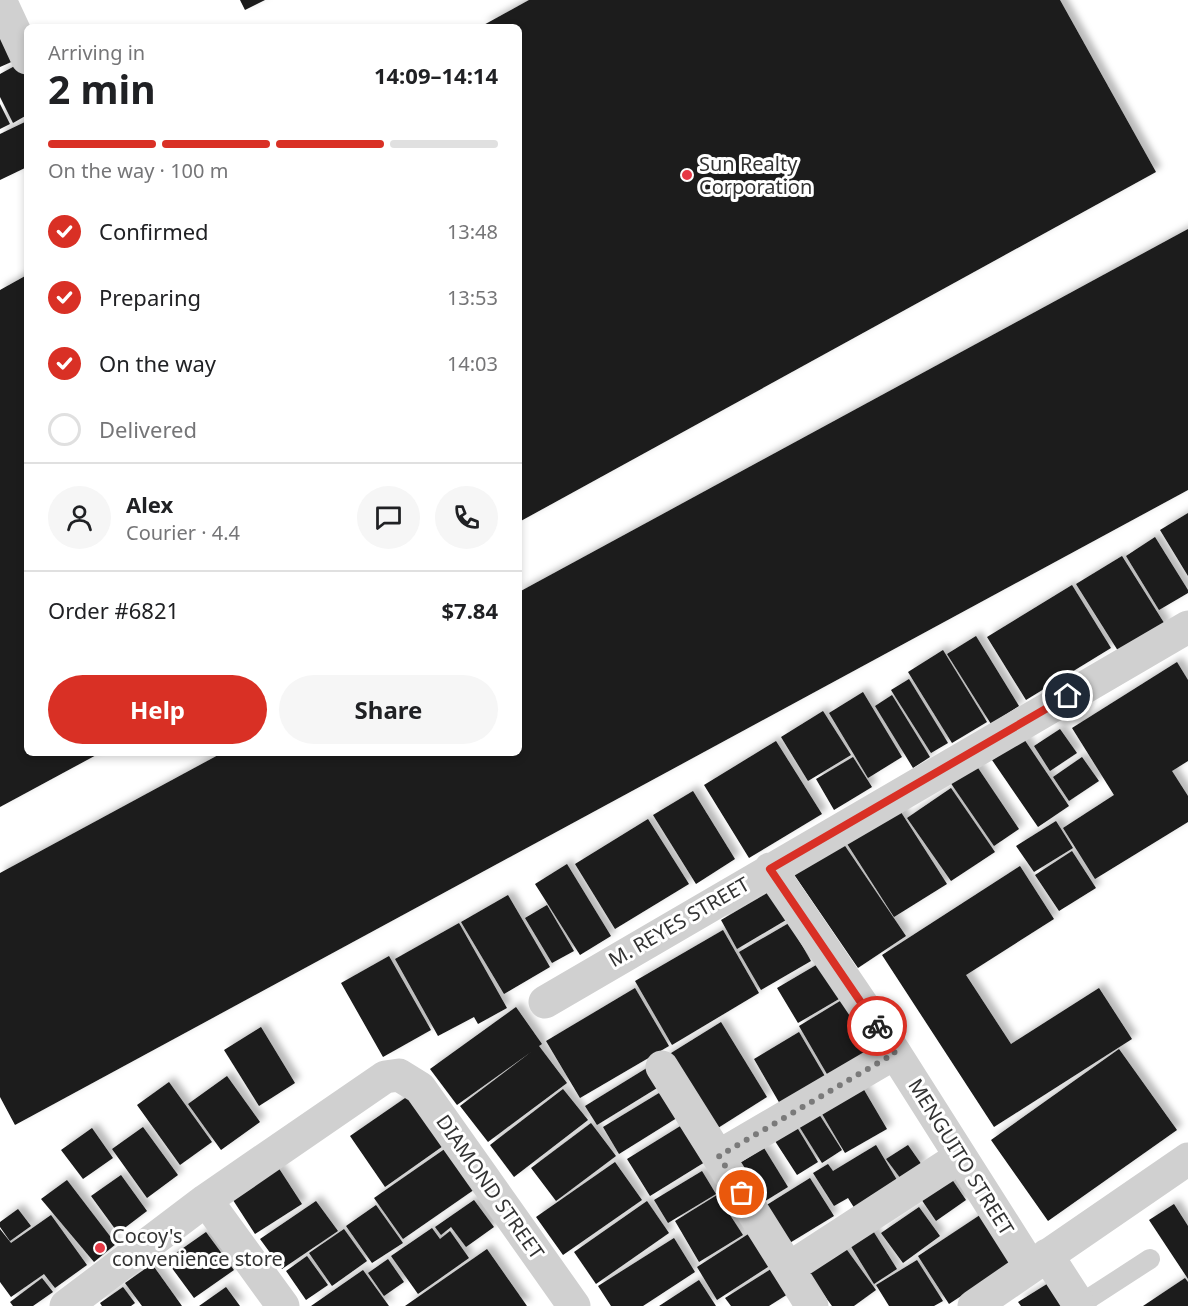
<!DOCTYPE html>
<html lang="en">
<head>
<meta charset="utf-8">
<style>
	body { margin:0; font-family:"Noto Sans",sans-serif; background:#f6f6f6; color:#202124; height:100vh; display:flex; flex-direction:column; font-size:22px; white-space:nowrap }
	* { box-sizing:border-box; margin:0 }
	p { font-size:20px; color:#757577 }
	.icon { flex:none; width:33px; height:33px; fill:none; stroke:currentColor; stroke-width:2; stroke-linecap:round; stroke-linejoin:round }
	.map { position:relative; flex:1; overflow:hidden }
	.panel { position:absolute; left:24px; top:24px; width:498px; height:732px; display:flex; flex-direction:column; background:#fff; border-radius:9px; box-shadow:0 3px 9px #0003 }
	.panel>* { flex:none }
	.pin { position:absolute; display:grid; place-items:center; width:51px; height:51px; color:#fff; margin:-26px; border:3px solid #fff; border-radius:50%; box-shadow:0 2px 6px #0007 }
	.courier { position:absolute; display:grid; place-items:center; width:60px; height:60px; margin:-30px; border:4px solid #d93025; border-radius:50%; background:#fff; color:#222; box-shadow:0 2px 8px #0007 }
	.summary em { font-style:normal; font-weight:700 }
	.summary div { display:flex; flex-direction:column-reverse }
	.summary { display:flex; align-items:center; justify-content:space-between; height:102px; padding:0 24px }
	h1 { font-size:39px; font-weight:700; line-height:45px }
	.bar { display:grid; grid-template-columns:repeat(4,1fr); gap:9px 6px; align-content:center; height:72px; padding:0 24px }
	.bar i { height:8px; border-radius:4px; background:#e0e0e0 }
	.bar .active { background:#d93025 }
	.bar p { grid-column:span 4 }
	.line { display:flex; align-items:center; gap:15px; padding:0 24px; border-top:2px solid #e0e0e0 }
	.line div { flex:1 }
	.round { display:grid; place-items:center; flex:none; width:63px; height:63px; border-radius:32px; background:#f6f6f6 }
	ol { padding:0 24px; list-style:none }
	li { display:flex; align-items:center; gap:18px; height:66px }
	li p { margin-inline-start:auto }
	li .icon { padding:6px; border-radius:50%; background:#d93025; color:#fff; stroke-width:4 }
	li:last-child { color:#757577 }
	li i { width:33px; height:33px; border:3px solid #e0e0e0; border-radius:50% }
	.action { display:flex; gap:12px; margin-top:auto; padding:12px 24px }
	.action a { flex:1; height:69px; border-radius:36px; background:#d93025; color:#fff; font-size:24px; font-weight:700; line-height:69px; text-align:center }
	.action a+a { background:#f6f6f6; color:#202124 }
	.map>svg:first-child { display:block }
	.building { fill:#1a1a1a; filter:url(#shadow) }
	.lines { fill:none; stroke-linecap:round; stroke-linejoin:round }
	.service { stroke:#d0d0d0; stroke-width:20 }
	.minor { stroke:#d0d0d0; stroke-width:33 }
	.done { stroke:#7a7a7a; stroke-width:6; stroke-dasharray:0 10.8 }
	.route { stroke:#d93025; stroke-width:8 }
	.poi-dot { fill:#e63946; stroke:#fff; stroke-width:2 }
	.labels { text-anchor:middle; stroke-width:6; stroke-linejoin:round; paint-order:stroke }
	.poi-label { font-size:20px; fill:#333; stroke:#fff; text-anchor:start }
	.street-label { font-size:20px; fill:#333; stroke:#fff }
</style>
</head>
<body>
<div class="map">
<svg width="1188" height="1306" viewBox="0 0 1188 1306">
	<defs>
		<filter id="shadow"><feDropShadow dx="5.5" dy="-5.5" stdDeviation="3" flood-color="#0004"/></filter>
	</defs>
	<rect width="100%" height="100%" fill="#fff"/>
	<path class="building" d="M 240,0 L 265,0 L 245,10 Z
		M 529,0 L 1060,0 L 1156,172 L 519,522 L 519,27 L 480,27 Z
		M 0,20 L 18,59 L 0,67 Z
		M 22,62 L 27,72 L 27,115 L 13,123 L 0,97 L 0,74 Z
		M 0,104 L 10,124 L 0,129 Z
		M 27,121 L 27,167 L 0,180 L 0,134 Z
		M 1188,229 L 1188,490 L 15,1125 L 0,1097 L 0,873 L 222,753 L 519,753 L 519,592 Z
		M 27,275 L 27,753 L 100,753 L 0,807 L 0,290 Z
		M 1188,513 L 1188,576 L 1160,530 Z
		M 1155,537 L 1188,590 L 1188,593 L 1159,610 L 1126,556 Z
		M 1122,556 L 1166,626 L 1120,654 L 1076,584 Z
		M 1072,585 L 1111,648 L 1026,700 L 987,637 Z
		M 976,636 L 1019,706 L 991,724 L 947,654 Z
		M 943,650 L 987,722 L 952,743 L 908,672 Z
		M 1177,662 L 1188,680 L 1188,761 L 1172,771 L 1188,796 L 1188,822 L 1095,879 L 1063,828 L 1114,795 L 1072,728 Z
		M 909,679 L 948,743 L 931,753 L 891,690 Z
		M 863,692 L 902,757 L 868,778 L 829,713 Z
		M 892,695 L 930,757 L 913,768 L 875,706 Z
		M 823,711 L 851,755 L 808,781 L 781,737 Z
		M 1060,729 L 1077,753 L 1050,771 L 1034,746 Z
		M 1024,739 L 1069,806 L 1038,827 L 992,760 Z
		M 776,741 L 822,814 L 749,858 L 704,785 Z
		M 853,757 L 872,787 L 834,810 L 816,779 Z
		M 1082,757 L 1099,781 L 1069,801 L 1053,777 Z
		M 976,765 L 1019,829 L 994,846 L 950,782 Z
		M 951,788 L 995,852 L 951,881 L 907,818 Z
		M 693,791 L 735,859 L 696,884 L 653,815 Z
		M 897,806 L 947,884 L 894,917 L 844,839 Z
		M 648,819 L 689,884 L 615,929 L 575,864 Z
		M 1056,821 L 1073,848 L 1034,872 L 1016,846 Z
		M 841,840 L 906,936 L 858,968 L 793,873 Z
		M 1072,851 L 1096,888 L 1059,911 L 1035,875 Z
		M 567,864 L 611,936 L 580,955 L 535,884 Z
		M 1020,866 L 1054,919 L 966,975 L 1011,1044 L 1099,988 L 1132,1039 L 994,1127 L 882,955 Z
		M 769,892 L 786,920 L 737,949 L 721,920 Z
		M 508,895 L 550,967 L 504,994 L 461,922 Z
		M 547,905 L 574,951 L 552,963 L 525,918 Z
		M 459,923 L 507,1008 L 478,1024 L 474,1017 L 438,1036 L 395,959 Z
		M 789,923 L 811,961 L 761,990 L 739,952 Z
		M 723,930 L 759,993 L 672,1045 L 635,981 Z
		M 389,956 L 431,1030 L 383,1057 L 341,983 Z
		M 823,961 L 844,996 L 798,1023 L 777,988 Z
		M 635,988 L 669,1046 L 580,1098 L 546,1041 Z
		M 845,998 L 878,1054 L 831,1081 L 799,1026 Z
		M 516,1007 L 542,1044 L 539,1046 L 567,1083 L 488,1142 L 460,1106 L 531,1052 L 457,1105 L 430,1069 Z
		M 721,1022 L 767,1097 L 710,1133 L 663,1058 Z
		M 261,1027 L 295,1083 L 259,1106 L 224,1050 Z
		M 799,1032 L 826,1078 L 780,1104 L 754,1059 Z
		M 1119,1049 L 1177,1130 L 1048,1221 L 991,1140 Z
		M 650,1066 L 662,1085 L 597,1125 L 585,1106 Z
		M 227,1076 L 260,1122 L 221,1150 L 188,1104 Z
		M 169,1082 L 212,1142 L 180,1165 L 137,1105 Z
		M 860,1083 L 887,1129 L 845,1153 L 818,1107 Z
		M 563,1089 L 588,1120 L 514,1177 L 490,1145 Z
		M 664,1090 L 680,1116 L 619,1154 L 603,1127 Z
		M 408,1096 L 443,1146 L 385,1187 L 350,1136 Z
		M 817,1111 L 842,1150 L 822,1163 L 797,1123 Z
		M 591,1123 L 616,1156 L 556,1201 L 531,1168 Z
		M 795,1124 L 818,1162 L 797,1175 L 773,1138 Z
		M 682,1125 L 705,1162 L 650,1196 L 627,1159 Z
		M 143,1127 L 178,1175 L 147,1198 L 112,1149 Z
		M 92,1128 L 113,1158 L 83,1179 L 61,1150 Z
		M 876,1145 L 903,1190 L 860,1217 L 848,1198 L 834,1206 L 813,1173 L 828,1164 L 833,1171 Z
		M 908,1145 L 922,1165 L 901,1179 L 886,1159 Z
		M 449,1146 L 478,1187 L 403,1239 L 374,1198 Z
		M 764,1148 L 788,1187 L 762,1203 L 738,1164 Z
		M 615,1162 L 642,1200 L 563,1255 L 536,1217 Z
		M 278,1167 L 302,1204 L 255,1234 L 231,1197 Z
		M 702,1171 L 716,1194 L 668,1223 L 654,1200 Z
		M 947,1172 L 966,1200 L 936,1221 L 917,1193 Z
		M 121,1175 L 147,1211 L 118,1233 L 91,1196 Z
		M 810,1178 L 834,1216 L 788,1244 L 765,1206 Z
		M 67,1180 L 116,1244 L 94,1262 L 41,1199 Z
		M 717,1195 L 743,1235 L 699,1262 L 675,1221 Z
		M 474,1200 L 494,1227 L 466,1247 L 451,1227 L 441,1235 L 435,1227 Z
		M 316,1201 L 338,1231 L 282,1269 L 260,1239 Z
		M 647,1201 L 669,1233 L 596,1284 L 574,1252 Z
		M 1174,1204 L 1188,1226 L 1188,1279 L 1149,1220 Z
		M 376,1205 L 403,1243 L 372,1263 L 346,1226 Z
		M 919,1207 L 940,1236 L 903,1263 L 881,1233 Z
		M 18,1209 L 31,1226 L 10,1241 L 0,1227 L 0,1222 Z
		M 986,1211 L 1017,1259 L 949,1304 L 918,1256 Z
		M 51,1215 L 87,1265 L 55,1288 L 44,1274 L 11,1297 L 0,1282 L 0,1229 L 11,1243 Z
		M 870,1226 L 897,1269 L 874,1284 L 847,1240 Z
		M 432,1228 L 440,1239 L 450,1231 L 469,1258 L 418,1294 L 391,1256 Z
		M 344,1229 L 367,1261 L 332,1286 L 309,1253 Z
		M 753,1231 L 774,1263 L 717,1300 L 697,1267 Z
		M 206,1232 L 234,1270 L 194,1298 L 166,1260 Z
		M 674,1238 L 695,1272 L 643,1306 L 611,1306 L 598,1286 Z
		M 842,1243 L 876,1290 L 854,1306 L 832,1306 L 805,1269 Z
		M 487,1249 L 527,1306 L 405,1306 Z
		M 307,1256 L 328,1285 L 306,1300 L 286,1271 Z
		M 388,1259 L 404,1282 L 384,1296 L 368,1273 Z
		M 917,1260 L 943,1301 L 934,1306 L 889,1306 L 876,1285 Z
		M 152,1264 L 182,1306 L 142,1306 L 125,1283 Z
		M 771,1269 L 788,1294 L 769,1306 L 731,1306 L 725,1298 Z
		M 363,1270 L 389,1306 L 311,1306 Z
		M 42,1278 L 53,1292 L 33,1306 L 13,1306 L 10,1302 Z
		M 1185,1278 L 1188,1282 L 1188,1306 L 1143,1306 Z
		M 1055,1279 L 1072,1306 L 1021,1306 L 1018,1302 Z
		M 699,1280 L 716,1306 L 659,1306 Z
		M 123,1287 L 135,1303 L 131,1306 L 102,1306 L 100,1303 Z
		M 226,1287 L 240,1306 L 199,1306 Z"/>
	<g class="lines">
		<path class="service" d="M 1079,1305 L 1150,1259"/>
		<path class="minor" d="M 0,0 L 27,58
			M 770,869 L 895,1053 L 1030,1266
			M 545,1002 L 1188,627
			M 662,1067 L 812,1306
			M 719,1156 L 895,1053
			M 206,1200 L 283,1306
			M 1047,1255 L 1080,1306
			M 789,1268 L 960,1157
			M 66,1306 L 206,1200 L 385,1077 L 399,1075 L 420,1088 L 574,1306
			M 974,1306 L 1188,1159"/>
	</g>
	<g class="lines">
		<path class="done" d="M 742,1193 L 719,1156 L 895,1053 L 877,1026"/>
		<path class="route" d="M 877,1026 L 770,869 L 1068,696"/>
	</g>
	<g class="poi-dot">
		<circle cx="687" cy="175" r="6"/>
		<circle cx="100" cy="1248" r="6"/>
	</g>
	<g class="labels">
		<g class="poi-label">
			<text x="699" y="171">Sun Realty<tspan x="699" dy="23">Corporation</tspan></text>
			<text x="112" y="1243">Cocoy's<tspan x="112" dy="23">convenience store</tspan></text>
		</g>
		<g class="street-label">
			<text transform="translate(679 922) rotate(-30)" y="7">M. REYES STREET</text>
			<text transform="translate(961 1157) rotate(58)" y="7">MENGUITO STREET</text>
			<text transform="translate(490 1187) rotate(55)" y="7">DIAMOND STREET</text>
		</g>
	</g>
</svg>
<div class="pin" style="left:742px;top:1193px;background:#ea580c"><svg class="icon" aria-label="bag" viewBox="0 0 24 24"><path d="M5 8h14l-1 12H6zM9 8a3 3 0 0 1 6 0"/></svg></div>
<div class="pin" style="left:1068px;top:696px;background:#1f2937"><svg class="icon" aria-label="home" viewBox="0 0 24 24"><path d="M3 11l9-7 9 7M6 9v11h12V9"/></svg></div>
<div class="courier" style="left:877px;top:1026px"><svg class="icon" aria-label="bike" viewBox="0 0 24 24"><circle cx="6" cy="16" r="4"/><circle cx="18" cy="16" r="4"/><path d="M6 16l4-8h5l3 8M10 8l3 8H6M13 5h3"/></svg></div>
<section class="panel">
<div class="summary"><div><h1>2 min</h1><p>Arriving in</p></div><em>14:09–14:14</em></div>
<div class="bar"><i class="active"></i><i class="active"></i><i class="active"></i><i></i><p>On the way · 100 m</p></div>
<ol>
<li><svg class="icon" aria-label="check" viewBox="0 0 24 24"><path d="M5 12l5 5 9-10"/></svg>Confirmed<p>13:48</p></li>
<li><svg class="icon" aria-label="check" viewBox="0 0 24 24"><path d="M5 12l5 5 9-10"/></svg>Preparing<p>13:53</p></li>
<li><svg class="icon" aria-label="check" viewBox="0 0 24 24"><path d="M5 12l5 5 9-10"/></svg>On the way<p>14:03</p></li>
<li><i></i>Delivered</li>
</ol>
<div class="line" style="height:108px"><a class="round"><svg class="icon" aria-label="person" viewBox="0 0 24 24"><circle cx="12" cy="8" r="4"/><path d="M4 21q1-7 8-7t8 7"/></svg></a><div><b>Alex</b><p>Courier · 4.4</p></div><a class="round"><svg class="icon" aria-label="chat" viewBox="0 0 24 24"><path d="M4 5h16v11H9l-5 4z"/></svg></a><a class="round"><svg class="icon" aria-label="phone" viewBox="0 0 24 24"><path d="M5 4h4l2 5-3 2q2 4 5 5l2-3 5 2v4C11 20 4 13 5 4z"/></svg></a></div>
<div class="line" style="height:78px"><div>Order #6821</div><b>$7.84</b></div>
<div class="action"><a>Help</a><a>Share</a></div>
</section>
</div>
</body>
</html>
